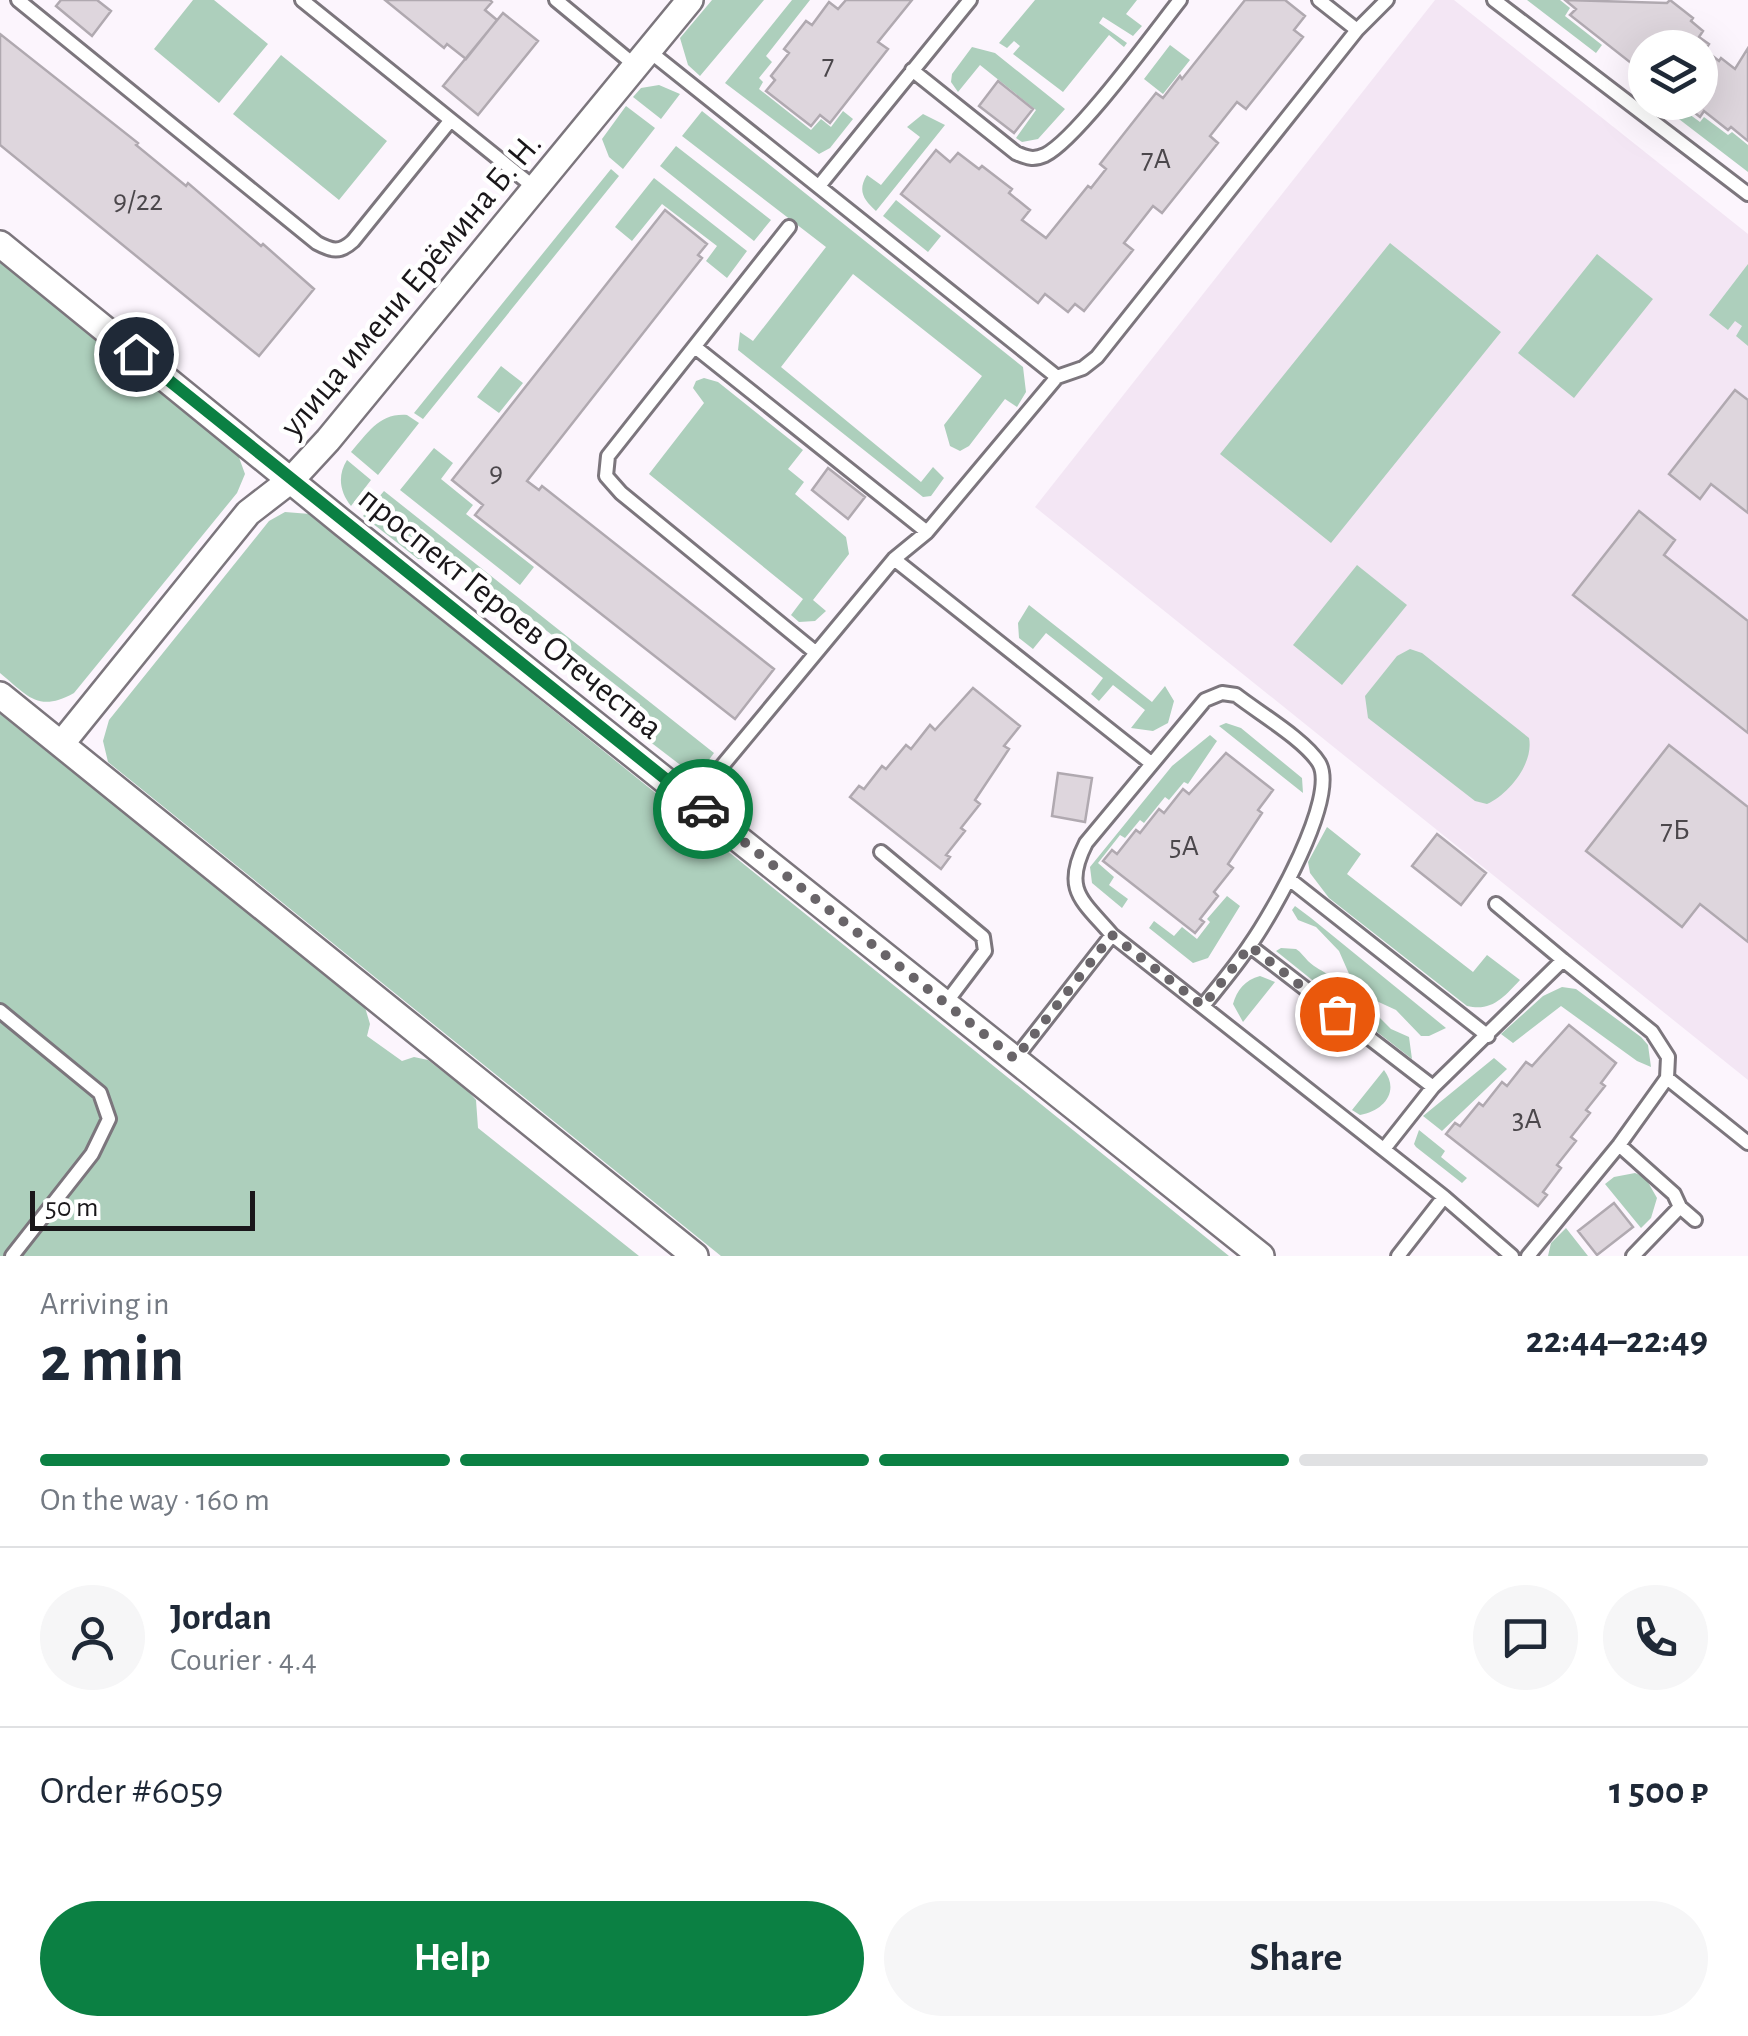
<!DOCTYPE html>
<html lang="en">
<head>
<meta charset="utf-8">
<style>
	body { margin:0; font-family:"Alegreya Sans",sans-serif; background:#f6f6f7; color:#1f2937; height:100vh; display:flex; flex-direction:column; font-size:38px; white-space:nowrap }
	* { box-sizing:border-box; margin:0 }
	p { font-size:32px; color:#747a83 }
	.icon { flex:none; width:55px; height:55px; fill:none; stroke:currentColor; stroke-width:2; stroke-linecap:round; stroke-linejoin:round }
	.map { position:relative; height:1256px; overflow:hidden }
	.panel { display:flex; flex-direction:column; background:#fff; flex:1 }
	.panel>* { flex:none }
	.controls { position:absolute; left:1628px; top:30px; display:grid; gap:20px }
	.controls a { display:grid; place-items:center; width:90px; height:90px; border-radius:50%; background:#fff; box-shadow:0 10px 40px #0002; font-size:50px }
	.scale { position:absolute; left:30px; bottom:25px; width:225px; box-sizing:border-box; padding-left:10px; border:5px solid #1a171a; border-top:0; font-size:28px; line-height:35px; white-space:nowrap; color:#1a171a; -webkit-text-stroke:8px #fff; paint-order:stroke }
	.pin { position:absolute; display:grid; place-items:center; width:85px; height:85px; color:#fff; margin:-42px; border:5px solid #fff; border-radius:50%; box-shadow:0 2px 10px #0007 }
	.courier { position:absolute; display:grid; place-items:center; width:100px; height:100px; margin:-50px; border:8px solid #0b8043; border-radius:50%; background:#fff; color:#222; box-shadow:0 2px 12px #0007 }
	.headline em { font-style:normal; font-weight:700 }
	.headline div { display:flex; flex-direction:column-reverse }
	.headline { display:flex; align-items:center; justify-content:space-between; height:170px; padding:0 40px }
	h1 { font-size:65px; font-weight:700; line-height:75px }
	.bar { display:grid; grid-template-columns:repeat(4,1fr); gap:15px 10px; align-content:center; height:120px; padding:0 40px }
	.bar i { height:12px; border-radius:8px; background:#e0e1e3 }
	.bar .on { background:#0b8043 }
	.bar p { grid-column:span 4 }
	.line { display:flex; align-items:center; gap:25px; padding:0 40px; border-top:2px solid #e0e1e3 }
	.line div { flex:1 }
	.round { display:grid; place-items:center; flex:none; width:105px; height:105px; border-radius:52px; background:#f6f6f7 }
	.action { display:flex; gap:20px; margin-top:auto; padding:20px 40px }
	.action a { flex:1; height:115px; border-radius:60px; background:#0b8043; color:#fff; font-size:40px; font-weight:700; line-height:115px; text-align:center }
	.action a+a { background:#f6f6f7; color:#1f2937 }
	.map>svg:first-child { display:block }
	.built { fill:#f3e6f4 }
	.green { fill:#adcfbc }
	.building { fill:#ded6dd; stroke:#b0a9b0; stroke-width:2.5 }
	.lines { fill:none; stroke-linecap:round; stroke-linejoin:round }
	.lane-casing { stroke:#7c767d; stroke-width:18 }
	.street-casing { stroke:#7c767d; stroke-width:30 }
	.lane { stroke:#fff; stroke-width:12 }
	.street { stroke:#fff; stroke-width:25 }
	.done { stroke:#696569; stroke-width:10; stroke-dasharray:0 18 }
	.route { stroke:#0b8043; stroke-width:12 }
	.labels { text-anchor:middle; stroke-width:9; stroke-linejoin:round; paint-order:stroke }
	.number-label { font-size:30px; fill:#4b474b }
	.street-label { font-size:35px; fill:#1a171a; stroke:#fff }
</style>
</head>
<body>
<div class="map">
<svg width="1748" height="1256" viewBox="0 0 1748 1256">
	<rect width="100%" height="100%" fill="#fcf5fd"/>
	<path class="built" d="M 1435,0 L 1454,0 L 1748,234 L 1748,1080 L 1035,507 Z"/>
	<path class="green" d="M 193,0 L 214,0 L 268,44 L 219,103 L 154,49 Z
		M 712,0 L 764,0 L 700,76 L 688,65 L 680,38 Z
		M 792,0 L 810,0 L 766,56 L 772,62 L 759,78 L 763,82 L 759,89 L 811,130 L 821,119 L 831,127 L 843,111 L 853,119 L 830,148 L 819,154 L 725,83 Z
		M 1035,0 L 1137,0 L 1126,14 L 1142,26 L 1133,36 L 1103,17 L 1099,23 L 1127,43 L 1124,47 L 1109,35 L 1063,92 L 1013,54 L 1020,46 L 1014,41 L 1007,48 L 999,43 Z
		M 1527,0 L 1560,0 L 1570,8 L 1565,16 L 1602,45 L 1596,53 Z
		M 1170,45 L 1190,60 L 1163,94 L 1144,79 Z
		M 972,47 L 995,53 L 1065,109 L 1038,139 L 1022,142 L 1016,138 L 1036,110 L 980,65 L 958,92 L 951,82 L 952,74 Z
		M 281,55 L 387,141 L 339,200 L 233,114 Z
		M 659,85 L 680,94 L 661,119 L 633,97 L 641,88 Z
		M 1658,103 L 1674,103 L 1700,122 L 1704,117 L 1728,135 L 1732,132 L 1748,145 L 1748,172 Z
		M 626,106 L 655,128 L 623,169 L 609,157 L 602,139 Z
		M 702,111 L 1023,367 L 1026,392 L 1017,407 L 1005,399 L 969,446 L 960,451 L 950,446 L 944,425 L 982,376 L 853,274 L 781,367 L 921,482 L 933,467 L 944,478 L 931,496 L 923,497 L 738,350 L 740,332 L 753,341 L 826,247 L 682,136 Z
		M 923,114 L 945,125 L 876,211 C 864,200 857,191 867,175 L 881,185 L 920,137 L 907,127 Z
		M 676,146 L 771,220 L 754,241 L 660,166 Z
		M 611,169 L 619,176 L 423,419 L 414,413 Z
		M 654,178 L 747,251 L 727,278 L 706,261 L 717,246 L 662,204 L 632,241 L 615,227 Z
		M 896,200 L 941,236 L 928,252 L 883,216 Z
		M 1390,243 L 1501,332 L 1331,543 L 1220,454 Z
		M 1597,254 L 1653,299 L 1574,398 L 1518,353 Z
		M 0,260 L 237,452 L 245,474 L 237,493 L 74,693 C 38,713 28,696 0,673 Z
		M 1748,264 L 1748,346 L 1736,336 L 1742,326 L 1735,321 L 1728,330 L 1709,315 Z
		M 501,366 L 523,383 L 499,413 L 477,397 Z
		M 704,378 L 718,382 L 803,450 L 788,469 L 804,482 L 795,494 L 846,537 L 849,554 L 813,600 L 826,611 L 815,621 L 799,622 L 791,615 L 803,599 L 649,474 L 704,403 L 693,388 L 696,381 Z
		M 407,415 L 419,423 L 378,475 L 351,452 C 368,433 379,413 407,415 Z
		M 434,448 L 453,463 L 441,479 L 473,505 L 466,514 L 534,567 L 520,585 L 400,490 Z
		M 347,460 L 371,480 L 351,506 C 340,492 337,476 347,460 Z
		M 384,491 L 714,753 L 696,777 L 636,731 L 640,704 L 455,559 L 418,559 L 363,516 Z
		M 285,512 L 310,514 L 1229,1256 L 721,1256 L 108,762 L 103,741 L 109,720 L 269,521 Z
		M 1357,565 L 1407,605 L 1342,685 L 1293,645 Z
		M 1029,605 L 1152,702 L 1165,686 L 1174,701 L 1168,723 L 1153,731 L 1131,728 L 1145,710 L 1113,685 L 1099,701 L 1091,694 L 1103,678 L 1046,633 L 1033,649 L 1019,638 L 1018,623 Z
		M 1410,649 L 1422,653 L 1529,738 C 1534,763 1509,794 1487,804 L 1475,801 L 1368,718 L 1365,696 L 1397,656 Z
		M 0,714 L 364,1004 L 370,1024 L 367,1036 L 402,1061 L 414,1057 L 428,1060 L 468,1091 L 476,1100 L 478,1128 L 639,1256 L 0,1256 Z
		M 1226,723 L 1241,728 L 1302,778 L 1303,793 L 1219,726 Z
		M 1210,735 L 1217,741 L 1188,784 L 1184,782 L 1169,800 L 1165,797 L 1144,823 L 1140,820 L 1125,838 L 1120,835 L 1098,863 L 1114,877 L 1109,885 L 1128,899 L 1122,908 L 1092,883 L 1090,867 L 1172,766 Z
		M 1327,827 L 1361,854 L 1347,874 L 1473,972 L 1487,955 L 1520,980 C 1504,997 1492,1012 1467,1006 L 1329,898 L 1310,873 L 1308,862 Z
		M 1227,896 L 1240,906 L 1208,958 L 1193,963 L 1149,928 L 1154,921 L 1174,936 L 1182,927 L 1197,939 L 1210,922 L 1207,919 Z
		M 1295,906 L 1311,918 L 1446,1028 L 1429,1036 L 1421,1036 L 1396,1010 L 1357,992 L 1339,951 L 1316,927 L 1298,920 L 1292,910 Z
		M 1281,948 L 1296,949 C 1301,952 1304,957 1308,961 C 1324,976 1338,971 1337,1000 L 1276,951 Z
		M 1260,976 L 1275,982 L 1243,1022 L 1233,1004 C 1237,990 1245,980 1260,976 Z
		M 1562,987 L 1576,989 L 1641,1037 L 1648,1045 L 1651,1067 L 1637,1061 L 1561,1006 L 1513,1043 L 1501,1034 L 1543,996 Z
		M 1368,1012 L 1375,1013 L 1391,1029 L 1409,1037 L 1412,1059 L 1354,1014 Z
		M 1494,1058 L 1507,1069 L 1442,1131 L 1423,1116 Z
		M 1384,1070 C 1400,1091 1384,1111 1360,1115 L 1352,1110 Z
		M 1419,1130 L 1445,1151 L 1441,1157 L 1467,1178 L 1462,1183 L 1416,1147 L 1414,1144 Z
		M 1635,1173 L 1645,1177 L 1657,1198 L 1651,1218 L 1641,1228 L 1605,1184 L 1614,1177 Z
		M 1566,1228 L 1588,1256 L 1548,1256 L 1551,1243 Z"/>
	<path class="building" d="M 61,0 L 97,0 L 111,11 L 92,36 L 56,6 Z
		M 385,0 L 490,0 L 492,2 L 485,10 L 497,20 L 466,59 L 447,44 L 444,48 Z
		M 846,0 L 912,0 L 878,42 L 888,49 L 830,123 L 820,115 L 811,126 L 766,91 L 775,80 L 771,76 L 789,53 L 784,49 L 806,21 L 812,25 L 829,2 L 838,9 Z
		M 1245,0 L 1285,0 L 1305,16 L 1294,30 L 1303,37 L 1246,109 L 1237,102 L 1210,136 L 1218,143 L 1162,213 L 1153,206 L 1124,243 L 1133,250 L 1084,311 L 1075,304 L 1068,312 L 1045,294 L 1038,303 L 901,194 L 936,150 L 950,162 L 958,153 L 979,169 L 982,166 L 1012,189 L 1009,193 L 1030,210 L 1022,220 L 1046,238 L 1088,186 L 1091,188 L 1106,169 L 1100,164 L 1156,93 L 1163,98 L 1180,76 L 1182,79 Z
		M 1565,0 L 1667,3 L 1670,0 L 1693,18 L 1691,21 L 1703,31 L 1699,37 L 1709,44 L 1705,50 L 1719,61 L 1721,58 L 1735,69 L 1748,48 L 1748,141 L 1731,127 L 1728,130 L 1704,111 L 1700,117 L 1681,102 L 1700,102 L 1700,48 L 1645,48 L 1645,74 L 1570,15 L 1576,9 Z
		M 503,13 L 538,41 L 478,115 L 443,86 Z
		M 0,34 L 138,143 L 136,145 L 186,186 L 188,183 L 261,246 L 263,244 L 314,289 L 259,356 L 0,145 Z
		M 998,81 L 1033,109 L 1014,133 L 979,106 Z
		M 665,210 L 707,244 L 698,255 L 702,258 L 527,481 L 539,490 L 542,486 L 774,669 L 735,719 L 475,515 L 483,505 L 452,480 Z
		M 1735,390 L 1748,400 L 1748,513 L 1711,484 L 1700,499 L 1669,474 Z
		M 828,468 L 865,497 L 848,519 L 812,490 Z
		M 1639,511 L 1675,540 L 1664,555 L 1748,621 L 1748,733 L 1573,595 Z
		M 973,688 L 1020,726 L 1004,746 L 1009,749 L 975,800 L 980,804 L 961,828 L 965,831 L 946,855 L 950,857 L 941,869 L 850,797 L 859,786 L 864,789 L 882,766 L 886,769 L 906,745 L 911,749 L 930,725 L 935,730 Z
		M 1669,745 L 1748,807 L 1748,942 L 1700,904 L 1682,927 L 1586,851 Z
		M 1226,753 L 1273,790 L 1258,810 L 1262,813 L 1228,864 L 1233,868 L 1214,892 L 1218,896 L 1200,919 L 1204,922 L 1195,933 L 1103,861 L 1112,850 L 1117,854 L 1136,830 L 1140,833 L 1159,809 L 1164,813 L 1183,789 L 1189,794 Z
		M 1058,773 L 1092,778 L 1085,822 L 1052,816 Z
		M 1437,834 L 1486,873 L 1461,905 L 1412,866 Z
		M 1569,1025 L 1616,1063 L 1601,1083 L 1605,1086 L 1586,1110 L 1590,1113 L 1571,1137 L 1576,1141 L 1557,1165 L 1561,1168 L 1543,1192 L 1547,1195 L 1538,1206 L 1446,1134 L 1455,1123 L 1460,1126 L 1479,1103 L 1483,1106 L 1502,1082 L 1507,1086 L 1526,1062 L 1532,1066 Z
		M 1614,1203 L 1633,1227 L 1597,1255 L 1578,1231 Z"/>
	<g class="lines">
		<g class="lane-casing">
			<path id="lane" d="M 18,0 L 317,243 C 332,251 340,253 353,241 L 450,121
				M 302,0 L 535,188
				M 556,0 L 637,67
				M 1319,0 L 1357,30
				M 1494,0 L 1748,194
				M 649,51 L 1057,377 L 1083,368 L 1097,357 L 1357,30 L 1387,0
				M 912,70 L 1016,153 C 1027,158 1034,160 1045,155 C 1077,139 1154,33 1180,0
				M 819,186 L 970,0
				M 789,227 L 608,456 L 606,476 L 621,493 L 815,652
				M 695,347 L 927,532
				M 894,559 L 1151,763
				M 693,801 L 894,559 L 927,532 L 1057,377
				M 881,852 L 983,937 L 985,951 L 945,1004
				M 1289,879 L 1488,1036
				M 1496,904 L 1563,960
				M 1250,946 L 1433,1087
				M 1203,1006 C 1219,986 1236,966 1250,945 C 1272,914 1339,797 1319,763 C 1305,740 1259,713 1236,695 L 1222,693 L 1205,700 L 1086,843 C 1062,890 1082,900 1112,935 L 1444,1197 L 1512,1256
				M 0,1011 L 100,1093 L 109,1119 L 92,1154 L 12,1256
				M 1015,1059 L 1112,935
				M 1667,1078 L 1748,1143
				M 1619,1145 L 1674,1194 L 1680,1207 L 1695,1220
				M 1384,1149 L 1433,1087 L 1563,960 L 1652,1032 L 1668,1057 L 1667,1078 L 1619,1145 L 1528,1256
				M 1398,1256 L 1444,1197
				M 1633,1256 L 1680,1207"/>
		</g>
		<g class="street-casing">
			<path id="street" d="M 0,244 L 344,524 L 1261,1256
				M 0,695 L 695,1256
				M 62,743 L 248,513 L 292,479 L 328,440 L 690,0"/>
		</g>
		<use href="#lane" class="lane"/>
		<use href="#street" class="street"/>
	</g>
	<g class="lines">
		<path class="done" d="M 703,809 L 1015,1059 L 1112,935 L 1203,1006 L 1250,946 L 1337,1014"/>
		<path class="route" d="M 136,354 L 703,809"/>
	</g>
	<g class="labels">
		<g class="number-label">
			<text x="828" y="74">7</text>
			<text x="1156" y="168">7А</text>
			<text x="138" y="210">9/22</text>
			<text x="496" y="482">9</text>
			<text x="1675" y="839">7Б</text>
			<text x="1184" y="855">5А</text>
			<text x="1527" y="1128">3А</text>
		</g>
		<g class="street-label">
			<text transform="translate(410 284) rotate(-50)" y="12">улица имени Ерёмина Б. Н.</text>
			<text transform="translate(511 612) rotate(39)" y="12">проспект Героев Отечества</text>
		</g>
	</g>
</svg>
<div class="controls">
<a><svg class="icon" aria-label="layers" viewBox="0 0 24 24"><path d="M12 4l9 5-9 5-9-5zM3 14l9 5 9-5"/></svg></a>
</div>
<div class="scale">50 m</div>
<div class="pin" style="left:1337px;top:1014px;background:#ea580c"><svg class="icon" aria-label="bag" viewBox="0 0 24 24"><path d="M5 8h14l-1 12H6zM9 8a3 3 0 0 1 6 0"/></svg></div>
<div class="pin" style="left:136px;top:354px;background:#1f2937"><svg class="icon" aria-label="home" viewBox="0 0 24 24"><path d="M3 11l9-7 9 7M6 9v11h12V9"/></svg></div>
<div class="courier" style="left:703px;top:809px"><svg class="icon" aria-label="car" viewBox="0 0 24 24"><path d="M5 17H2v-5l4-1 3-4h7l3 4 3 1v5h-3M9 17h6M6 11h13"/><circle cx="7" cy="17" r="2"/><circle cx="17" cy="17" r="2"/></svg></div>
</div>
<section class="panel">
<div class="headline"><div><h1>2 min</h1><p>Arriving in</p></div><em>22:44–22:49</em></div>
<div class="bar"><i class="on"></i><i class="on"></i><i class="on"></i><i></i><p>On the way · 160 m</p></div>
<div class="line" style="height:180px"><a class="round"><svg class="icon" aria-label="person" viewBox="0 0 24 24"><circle cx="12" cy="8" r="4"/><path d="M4 21q1-7 8-7t8 7"/></svg></a><div><b>Jordan</b><p>Courier · 4.4</p></div><a class="round"><svg class="icon" aria-label="chat" viewBox="0 0 24 24"><path d="M4 5h16v11H9l-5 4z"/></svg></a><a class="round"><svg class="icon" aria-label="phone" viewBox="0 0 24 24"><path d="M5 4h4l2 5-3 2q2 4 5 5l2-3 5 2v4C11 20 4 13 5 4z"/></svg></a></div>
<div class="line" style="height:130px"><div>Order #6059</div><b>1 500 ₽</b></div>
<div class="action"><a>Help</a><a>Share</a></div>
</section>
</body>
</html>
